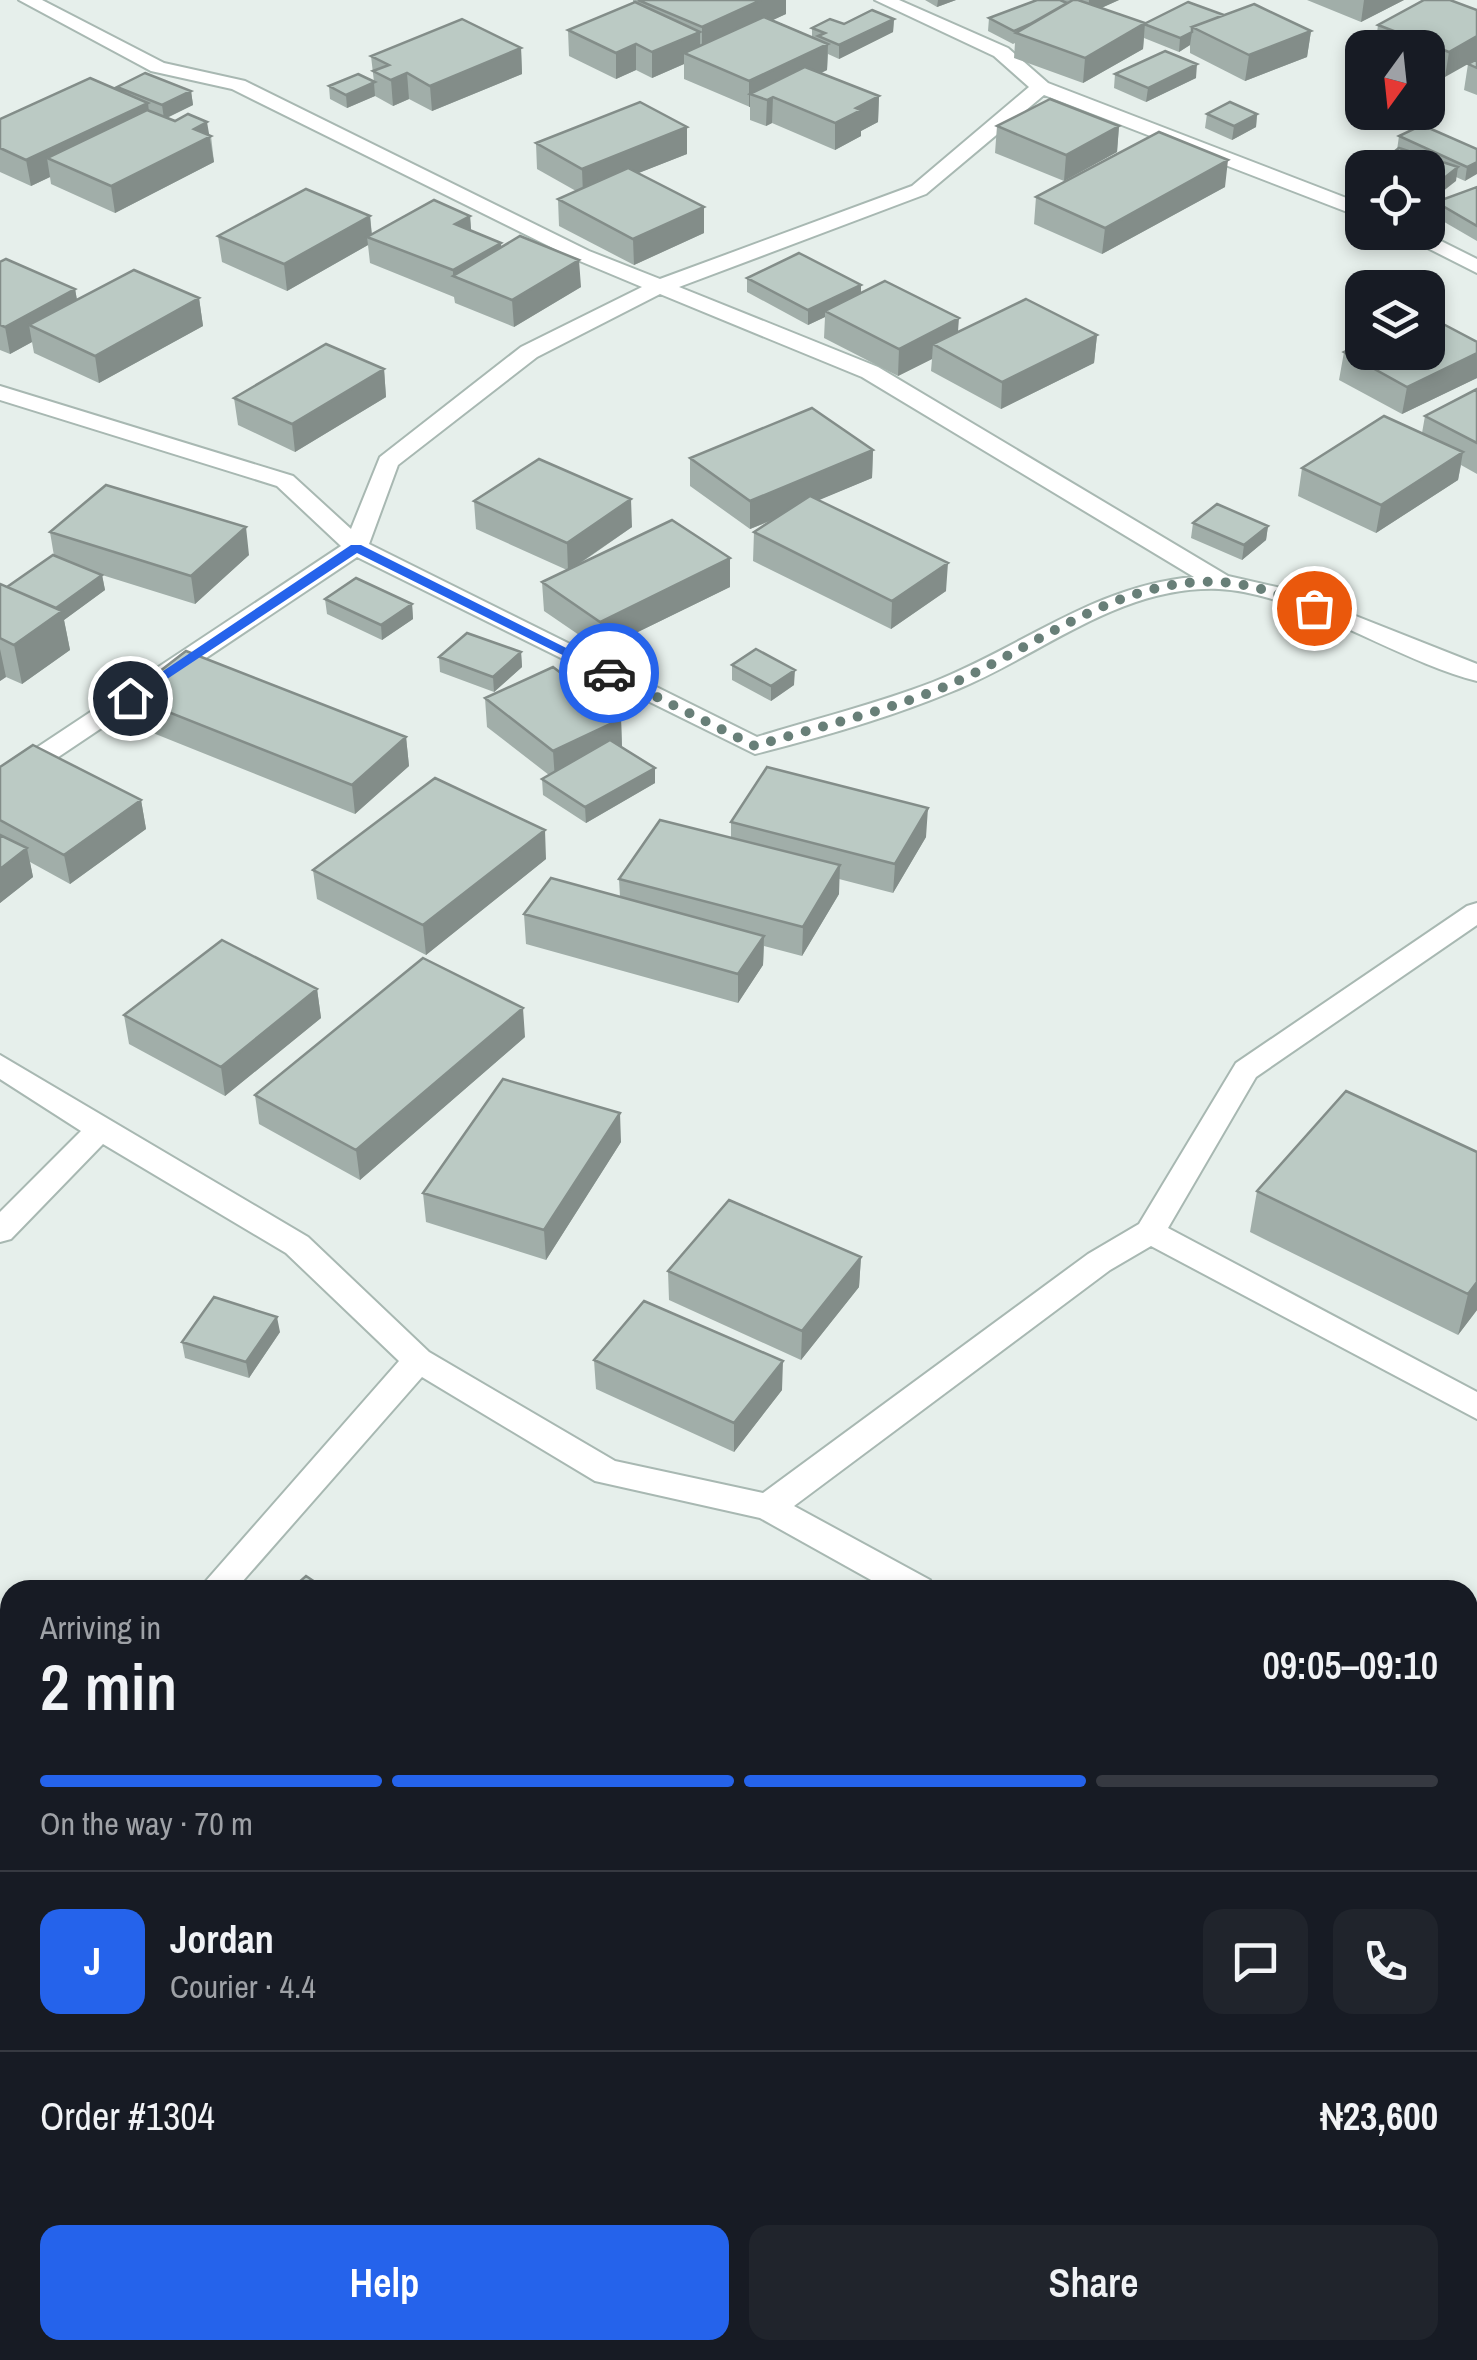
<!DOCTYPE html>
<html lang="en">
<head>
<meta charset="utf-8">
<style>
	body { margin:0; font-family:"Archivo Narrow",sans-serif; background:#20242c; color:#f1f3f6; height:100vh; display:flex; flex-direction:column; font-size:38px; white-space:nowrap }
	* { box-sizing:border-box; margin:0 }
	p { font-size:32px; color:#9ea1a6 }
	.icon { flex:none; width:55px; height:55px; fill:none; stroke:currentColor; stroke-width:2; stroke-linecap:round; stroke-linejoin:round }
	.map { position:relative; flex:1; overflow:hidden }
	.drawer { position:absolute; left:0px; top:1580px; width:1478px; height:780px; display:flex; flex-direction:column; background:#171b24; border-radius:30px 30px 0 0; box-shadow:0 5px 15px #0003 }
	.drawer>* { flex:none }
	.needle { width:65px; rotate:195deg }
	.fabs { position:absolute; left:1345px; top:30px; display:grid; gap:20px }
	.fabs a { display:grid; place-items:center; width:100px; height:100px; border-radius:20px; background:#171b24; box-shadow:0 5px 15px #0003; font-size:50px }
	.pin { position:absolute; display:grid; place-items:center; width:85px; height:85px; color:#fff; margin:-42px; border:5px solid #fff; border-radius:50%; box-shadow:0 2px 10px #0007 }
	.courier { position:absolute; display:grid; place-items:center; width:100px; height:100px; margin:-50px; border:8px solid #2563eb; border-radius:50%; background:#fff; color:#222; box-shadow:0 2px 12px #0007 }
	.summary em { font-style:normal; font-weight:600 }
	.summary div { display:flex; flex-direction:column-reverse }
	.summary { display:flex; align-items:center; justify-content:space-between; height:170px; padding:0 40px }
	h1 { font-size:65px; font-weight:600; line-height:75px }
	.bar { display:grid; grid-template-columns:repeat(4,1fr); gap:15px 10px; align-content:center; height:120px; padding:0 40px }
	.bar i { height:12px; border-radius:8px; background:#363941 }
	.bar .on { background:#2563eb }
	.bar p { grid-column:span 4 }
	.line { display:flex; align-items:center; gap:25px; padding:0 40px; border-top:2px solid #363941 }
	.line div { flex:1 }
	.round { display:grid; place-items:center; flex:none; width:105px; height:105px; border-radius:20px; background:#20242c }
	.button { display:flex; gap:20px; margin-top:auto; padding:20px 40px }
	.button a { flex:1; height:115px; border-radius:20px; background:#2563eb; color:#fff; font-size:40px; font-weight:600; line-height:115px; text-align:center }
	.button a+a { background:#20242c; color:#f1f3f6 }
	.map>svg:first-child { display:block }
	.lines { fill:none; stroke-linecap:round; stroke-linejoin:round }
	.minor-casing { stroke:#a8b8b2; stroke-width:4 }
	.minor { fill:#fff; fill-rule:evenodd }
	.wall { fill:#a1aea9 }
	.shaded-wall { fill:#838d89 }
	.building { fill:#bbcac4; stroke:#838d89; stroke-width:2.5 }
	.route { fill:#2563eb }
	.done { stroke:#687f78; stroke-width:10; stroke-dasharray:0 18 }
</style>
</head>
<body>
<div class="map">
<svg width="1477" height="2360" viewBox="0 0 1477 2360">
	<rect width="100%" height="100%" fill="#e6efeb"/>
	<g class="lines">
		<g class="minor-casing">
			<path id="minor" d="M 19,0 L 42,0 L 164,63 L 245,81 L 589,251 L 660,279 L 912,186 L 1029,87 L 994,56 L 875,0 L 899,0 L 1008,48 L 1048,83 L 1362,204 L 1362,217 L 1355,215 L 1044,95 L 926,194 L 679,287 L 878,367 L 1228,576 L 1290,590 L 1477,664 L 1477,681 C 1397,661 1300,593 1219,589 C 1119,585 1039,657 951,692 C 894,716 815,739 755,754 L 357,557 L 9,790 L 0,792 L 0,772 L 341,546 L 277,486 L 0,400 L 0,386 L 293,476 L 351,529 L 380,457 L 521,347 L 642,287 L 575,259 L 232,89 L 151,71 ZM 660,294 L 862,377 L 1194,577 C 1096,585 1022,647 933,682 C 876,704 815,719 757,737 L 369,544 L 398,465 L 537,357 Z
				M 1396,232 L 1423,232 L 1477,259 L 1477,273 Z
				M 1477,903 L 1477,925 L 1256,1077 L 1168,1228 L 1477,1392 L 1477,1419 L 1151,1246 L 1110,1270 L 794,1506 L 930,1580 L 935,1590 L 889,1590 L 760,1518 L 595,1481 L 422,1377 L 235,1590 L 198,1590 L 399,1361 L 286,1253 L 103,1144 L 11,1239 L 0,1242 L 0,1212 L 81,1131 L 0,1079 L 0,1055 L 308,1237 L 429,1352 L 615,1461 L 763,1493 L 1088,1254 L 1139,1224 L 1236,1063 L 1467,906 Z
				M 10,1807 L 10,1845 L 0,1849 L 0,1810 Z
				M 1468,2083 L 1477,2087 L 1477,2127 L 1468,2123 Z"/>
		</g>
		<use href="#minor" class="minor"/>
	</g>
	<path class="wall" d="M 633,0 L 786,0 L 786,14 L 772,20 L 812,37 L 812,28 L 894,19 L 893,32 L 839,59 L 828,54 L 827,70 L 821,73 L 879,96 L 878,122 L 861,131 L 861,136 L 835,150 L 772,123 L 766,126 L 750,120 L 750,107 L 684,79 L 684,64 L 652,78 L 636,70 L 616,79 L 569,56 L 568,30 L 633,3 Z
		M 925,0 L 956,0 L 937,7 Z
		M 1037,0 L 1119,0 L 1101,8 L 1145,23 L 1224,16 L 1311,31 L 1307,57 L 1245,81 L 1190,53 L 1190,45 L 1179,52 L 1144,38 L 1143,49 L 1083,83 L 1014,58 L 1015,43 L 1013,44 L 988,31 L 989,18 Z
		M 1307,0 L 1404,0 L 1361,22 Z
		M 1477,10 L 1445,77 L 1428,71 L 1428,48 L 1375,48 L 1378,25 Z
		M 521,48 L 522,74 L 432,111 L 409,99 L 393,106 L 375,96 L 347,108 L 330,99 L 329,86 L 374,82 L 371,56 Z
		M 1477,59 L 1477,95 L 1464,90 L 1468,64 Z
		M 1115,74 L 1196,78 L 1146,102 L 1114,88 Z
		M 117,87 L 191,91 L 193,105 L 167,118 L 211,136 L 214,162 L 115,213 L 51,184 L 50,177 L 31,186 L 0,172 L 0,119 L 117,89 Z
		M 1207,114 L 1257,114 L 1256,127 L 1232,140 L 1205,128 Z
		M 997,126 L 1119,126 L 1117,152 L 1064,181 L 995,153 Z
		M 687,127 L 687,154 L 638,173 L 704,233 L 634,265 L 559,226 L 558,199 L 576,191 L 537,169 L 536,143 Z
		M 1399,136 L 1477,149 L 1465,181 L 1456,177 L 1456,181 L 1397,150 Z
		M 1362,176 L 1362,200 L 1352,196 L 1354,182 Z
		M 1225,187 L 1102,254 L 1034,224 L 1036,197 Z
		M 1477,187 L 1477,241 L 1434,216 L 1436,202 Z
		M 370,216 L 372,234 L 470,216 L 471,230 L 501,243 L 501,247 L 581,287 L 514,327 L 455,303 L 454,297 L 370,263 L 368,245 L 287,291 L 222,262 L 218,236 Z
		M 0,262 L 75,289 L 77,300 L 199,298 L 203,326 L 99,383 L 34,353 L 32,342 L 10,354 L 0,350 Z
		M 747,278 L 861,293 L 958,331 L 1097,335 L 1094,363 L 1001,409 L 931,371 L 932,359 L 898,376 L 824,338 L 825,317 L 808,325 L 747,292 Z
		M 1477,342 L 1477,378 L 1402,414 L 1339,380 L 1344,352 Z
		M 384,369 L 386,397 L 295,452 L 238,425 L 234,398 Z
		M 1477,389 L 1477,474 L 1461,465 L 1458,480 L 1376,533 L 1298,496 L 1302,468 L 1422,433 L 1425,416 Z
		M 873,450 L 872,478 L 818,500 L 946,591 L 891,629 L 753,561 L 754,532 L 775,519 L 750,529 L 690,486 L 690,458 Z
		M 474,501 L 632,527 L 575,567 L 730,558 L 730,587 L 601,650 L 544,611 L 542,582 L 567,570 L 476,529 Z
		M 1193,523 L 1268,526 L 1266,540 L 1242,560 L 1191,538 Z
		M 50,532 L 249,555 L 195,604 L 102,575 L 105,590 L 64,620 L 70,650 L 22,684 L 6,677 L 0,681 L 0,584 L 7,587 L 54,556 Z
		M 325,599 L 412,604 L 413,619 L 382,640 L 327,614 Z
		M 521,652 L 522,667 L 494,692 L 440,672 L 439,657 Z
		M 732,665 L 794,685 L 771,701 L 732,680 Z
		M 128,696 L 406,737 L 409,766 L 355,814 L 133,725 Z
		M 485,698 L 621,719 L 622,747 L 655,768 L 655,783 L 586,823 L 543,795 L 542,779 L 549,775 L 487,727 Z
		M 0,767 L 141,800 L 146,829 L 70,884 L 30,862 L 33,877 L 0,903 Z
		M 731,822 L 926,837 L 893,893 L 839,879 L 839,894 L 802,956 L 764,946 L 763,965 L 738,1003 L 526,944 L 524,914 L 620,897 L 619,879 L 731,838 Z
		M 546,859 L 426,955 L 317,899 L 313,870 Z
		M 317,989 L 321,1018 L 225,1096 L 129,1044 L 124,1015 Z
		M 525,1037 L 360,1180 L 259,1124 L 255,1095 Z
		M 1346,1091 L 1477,1310 L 1458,1335 L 1250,1232 L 1257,1191 Z
		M 621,1142 L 546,1260 L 426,1222 L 423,1193 Z
		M 861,1257 L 859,1287 L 801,1360 L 669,1300 L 668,1271 Z
		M 280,1332 L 249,1378 L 185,1358 L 182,1342 Z
		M 594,1360 L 782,1390 L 734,1452 L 596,1389 Z
		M 1477,1613 L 1477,1984 L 1468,1975 L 1468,1623 Z
		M 472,2350 L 627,2350 L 618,2360 L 483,2360 Z"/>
	<path class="shaded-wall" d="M 761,0 L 786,0 L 786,14 L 702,53 L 702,27 Z
		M 938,0 L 956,0 L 937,7 Z
		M 1089,0 L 1119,0 L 1088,14 Z
		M 1364,0 L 1404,0 L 1361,22 Z
		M 894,19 L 893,32 L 839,59 L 839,45 Z
		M 1145,23 L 1143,49 L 1083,83 L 1085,58 Z
		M 1311,31 L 1307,57 L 1245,81 L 1249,55 Z
		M 700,32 L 700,57 L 684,53 L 684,64 L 652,78 L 652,52 Z
		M 1192,32 L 1190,45 L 1179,52 L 1180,38 Z
		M 1477,36 L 1477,59 L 1445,77 L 1449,52 Z
		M 636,44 L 636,70 L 616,79 L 616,53 Z
		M 828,44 L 827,70 L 765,100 L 750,94 L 750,107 L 749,107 L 749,81 Z
		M 521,48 L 522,74 L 432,111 L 430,86 Z
		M 1197,64 L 1196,78 L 1146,102 L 1148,88 Z
		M 407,73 L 409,99 L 393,106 L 391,80 Z
		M 374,83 L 375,96 L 347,108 L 346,95 Z
		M 191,91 L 193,105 L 164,119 L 162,105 Z
		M 879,96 L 878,122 L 861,131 L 861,136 L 835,150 L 835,123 L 856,108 Z
		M 773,97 L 772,123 L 766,126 L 767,100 Z
		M 148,103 L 151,129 L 47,158 L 50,177 L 31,186 L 26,160 Z
		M 1257,114 L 1256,127 L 1232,140 L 1234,126 Z
		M 207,122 L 214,162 L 115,213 L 111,186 L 194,129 Z
		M 1119,126 L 1117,152 L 1064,181 L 1066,155 Z
		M 687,127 L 687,154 L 583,195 L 582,169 Z
		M 1228,160 L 1225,187 L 1102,254 L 1105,228 Z
		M 1477,162 L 1477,174 L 1465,181 L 1467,167 Z
		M 1458,167 L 1456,181 L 1428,203 L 1428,191 Z
		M 704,207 L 704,233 L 634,265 L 633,239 Z
		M 370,216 L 372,239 L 367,237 L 368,245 L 287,291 L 284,264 Z
		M 470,216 L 472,242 L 455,224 Z
		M 501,243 L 503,270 L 453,276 L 453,270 Z
		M 579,260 L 581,287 L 514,327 L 512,300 Z
		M 861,285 L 861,299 L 825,311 L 825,317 L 808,325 L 808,310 Z
		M 75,289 L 80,317 L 29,325 L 32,342 L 10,354 L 5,327 Z
		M 199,298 L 203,326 L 99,383 L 95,356 Z
		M 959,318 L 957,345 L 933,344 L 932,359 L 898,376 L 899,349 Z
		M 1097,335 L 1094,363 L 1001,409 L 1002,382 Z
		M 1477,353 L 1477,378 L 1402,414 L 1407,387 Z
		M 384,369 L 386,397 L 295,452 L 292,424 Z
		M 873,450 L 872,478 L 750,529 L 750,501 Z
		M 1463,452 L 1458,480 L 1376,533 L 1381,505 Z
		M 631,499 L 632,527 L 568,571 L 567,543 Z
		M 1268,526 L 1266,540 L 1242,560 L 1244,545 Z
		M 246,527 L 249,555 L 195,604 L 191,576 Z
		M 730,558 L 730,587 L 601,650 L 600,622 Z
		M 948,563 L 946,591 L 891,629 L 892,601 Z
		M 102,575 L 105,590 L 64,620 L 70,650 L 22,684 L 14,645 L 54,610 Z
		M 412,604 L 413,619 L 382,640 L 381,625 Z
		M 0,649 L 6,677 L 0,681 Z
		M 521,652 L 522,667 L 494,692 L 493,677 Z
		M 795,670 L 794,685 L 771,701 L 771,686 Z
		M 621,719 L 622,748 L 555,780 L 553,751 Z
		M 406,737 L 409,766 L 355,814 L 352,785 Z
		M 655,768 L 655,783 L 586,823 L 585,807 Z
		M 141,800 L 146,829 L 70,884 L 64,855 Z
		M 928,808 L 926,837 L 893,893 L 895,864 Z
		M 545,830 L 546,859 L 426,955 L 423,925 Z
		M 27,848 L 33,877 L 0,903 L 0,869 Z
		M 840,865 L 839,894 L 802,956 L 803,927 Z
		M 764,936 L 763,965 L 738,1003 L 738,974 Z
		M 317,989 L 321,1018 L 225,1096 L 221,1067 Z
		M 523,1008 L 525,1037 L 360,1180 L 356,1150 Z
		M 620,1113 L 621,1142 L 546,1260 L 544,1230 Z
		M 861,1257 L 859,1287 L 801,1360 L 802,1331 Z
		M 1477,1282 L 1477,1310 L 1458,1335 L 1468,1294 Z
		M 277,1317 L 280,1332 L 249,1378 L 246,1362 Z
		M 783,1361 L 782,1390 L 734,1452 L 734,1423 Z
		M 0,1639 L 4,1654 L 0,1658 Z
		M 603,2350 L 627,2350 L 618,2360 L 594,2360 Z"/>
	<path class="building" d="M 638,0 L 761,0 L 702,27 Z
		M 1037,0 L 1060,0 L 1067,3 L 1030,24 L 1014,31 L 989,18 Z
		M 1073,0 L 1078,0 L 1145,23 L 1085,58 L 1016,33 Z
		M 1424,0 L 1450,0 L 1477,10 L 1477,36 L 1449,52 L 1378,25 Z
		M 635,2 L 700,32 L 652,52 L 636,44 L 616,53 L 568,30 Z
		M 1188,2 L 1224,15 L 1192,27 L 1192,32 L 1180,38 L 1144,24 Z
		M 1254,4 L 1311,31 L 1249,55 L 1192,27 Z
		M 872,10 L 894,19 L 839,45 L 818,36 L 825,33 L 812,28 L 830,19 L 844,24 Z
		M 764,17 L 828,44 L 749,81 L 684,53 Z
		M 462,19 L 521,48 L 430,86 L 407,73 L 391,80 L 373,71 L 389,65 L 371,56 Z
		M 1165,51 L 1197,64 L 1148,88 L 1115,74 Z
		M 1477,59 L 1477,68 L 1468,64 Z
		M 805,67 L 879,96 L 856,108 L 861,110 L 835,123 L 773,97 L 767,100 L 750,94 Z
		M 145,73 L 191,91 L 162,105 L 117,87 Z
		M 358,74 L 375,82 L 346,95 L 329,86 Z
		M 90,78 L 148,103 L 26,160 L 0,148 L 0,119 Z
		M 1050,99 L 1119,126 L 1066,155 L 997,126 Z
		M 640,102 L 687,127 L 582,169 L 536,143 Z
		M 1230,102 L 1257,114 L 1234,126 L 1207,114 Z
		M 147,110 L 175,121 L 188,114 L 207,122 L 194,129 L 211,136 L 111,186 L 47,158 Z
		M 1422,125 L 1477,149 L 1477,162 L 1467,167 L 1399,136 Z
		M 1159,132 L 1228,160 L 1105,228 L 1036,197 Z
		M 1399,148 L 1458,167 L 1428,191 L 1428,168 L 1374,168 Z
		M 628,168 L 704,207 L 633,239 L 558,199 Z
		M 1362,176 L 1362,185 L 1354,182 Z
		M 1477,187 L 1477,226 L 1436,202 Z
		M 306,189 L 370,216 L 284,264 L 218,236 Z
		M 434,200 L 470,216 L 455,224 L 501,243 L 453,270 L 367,237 Z
		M 520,236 L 579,260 L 512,300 L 453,276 Z
		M 799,253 L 861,285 L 808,310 L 747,278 Z
		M 6,259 L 75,289 L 5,327 L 0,325 L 0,262 Z
		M 134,270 L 199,298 L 95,356 L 29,325 Z
		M 885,281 L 959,318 L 899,349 L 825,311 Z
		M 1026,299 L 1097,335 L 1002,382 L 933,344 Z
		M 1428,316 L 1477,342 L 1477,353 L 1407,387 L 1344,352 L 1362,343 L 1362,352 L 1428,352 Z
		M 326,344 L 384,369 L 292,424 L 234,398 Z
		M 1477,389 L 1477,443 L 1425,416 Z
		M 812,408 L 873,450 L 750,501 L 690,458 Z
		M 1384,416 L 1463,452 L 1381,505 L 1302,468 Z
		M 539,459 L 631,499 L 567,543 L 474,501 Z
		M 106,485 L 246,527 L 191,576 L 50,532 Z
		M 810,496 L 948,563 L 892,601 L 754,532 Z
		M 1217,504 L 1268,526 L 1244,545 L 1193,523 Z
		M 672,520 L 730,558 L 600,622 L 542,582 Z
		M 53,555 L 102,575 L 56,608 L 7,587 Z
		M 356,578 L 412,604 L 381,625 L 325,599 Z
		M 0,584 L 62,611 L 14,645 L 0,638 Z
		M 467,633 L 521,652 L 493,677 L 439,657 Z
		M 756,649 L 795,670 L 771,686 L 732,665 Z
		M 186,651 L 406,737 L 352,785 L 128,696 Z
		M 553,667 L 621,719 L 553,751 L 485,698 Z
		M 610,740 L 655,768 L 585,807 L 542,779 Z
		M 33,745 L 141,800 L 64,855 L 0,820 L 0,767 Z
		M 767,767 L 928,808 L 895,864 L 731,822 Z
		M 435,778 L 545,830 L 423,925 L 313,870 Z
		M 660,820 L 840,865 L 803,927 L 619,879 Z
		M 0,835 L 27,848 L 0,869 Z
		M 551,878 L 764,936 L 738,974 L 524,914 Z
		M 222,940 L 317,989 L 221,1067 L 124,1015 Z
		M 423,958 L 523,1008 L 356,1150 L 255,1095 Z
		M 503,1079 L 620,1113 L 544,1230 L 423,1193 Z
		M 1346,1091 L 1477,1152 L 1477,1282 L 1468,1294 L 1257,1191 Z
		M 729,1200 L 861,1257 L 802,1331 L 668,1271 Z
		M 214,1297 L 277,1317 L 246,1362 L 182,1342 Z
		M 644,1301 L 783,1361 L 734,1423 L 594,1360 Z
		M 306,1576 L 327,1590 L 290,1590 Z
		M 1477,1613 L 1477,1740 L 1468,1734 L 1468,1623 Z
		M 1468,1769 L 1477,1777 L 1477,1948 L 1468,1940 Z
		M 498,2350 L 603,2350 L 594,2360 L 510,2360 Z
		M 1112,2350 L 1275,2350 L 1279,2353 L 1275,2360 L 1106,2360 Z"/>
	<path class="route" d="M 351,545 L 361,545 L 616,673 L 605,676 L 357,553 L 134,701 L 123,698 Z"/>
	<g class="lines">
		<path class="done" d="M 609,673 L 755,746 C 817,727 884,712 944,687 C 1033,650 1117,577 1219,582 C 1250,583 1285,596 1314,608"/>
	</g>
</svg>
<div class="fabs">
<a><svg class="needle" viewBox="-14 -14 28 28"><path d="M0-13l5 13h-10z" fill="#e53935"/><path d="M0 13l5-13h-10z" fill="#9ea1a6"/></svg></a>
<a><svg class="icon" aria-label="locate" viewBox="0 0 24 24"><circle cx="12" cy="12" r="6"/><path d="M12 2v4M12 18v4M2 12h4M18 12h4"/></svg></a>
<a><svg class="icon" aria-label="layers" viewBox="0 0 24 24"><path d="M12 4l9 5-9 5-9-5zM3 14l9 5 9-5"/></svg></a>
</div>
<div class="pin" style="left:1314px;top:608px;background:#ea580c"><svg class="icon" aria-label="bag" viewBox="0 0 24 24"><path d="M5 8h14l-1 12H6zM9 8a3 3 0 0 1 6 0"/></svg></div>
<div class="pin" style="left:130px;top:698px;background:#1f2937"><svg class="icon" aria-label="home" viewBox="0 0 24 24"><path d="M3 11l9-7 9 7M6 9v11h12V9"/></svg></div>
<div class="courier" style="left:609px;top:673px"><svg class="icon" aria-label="car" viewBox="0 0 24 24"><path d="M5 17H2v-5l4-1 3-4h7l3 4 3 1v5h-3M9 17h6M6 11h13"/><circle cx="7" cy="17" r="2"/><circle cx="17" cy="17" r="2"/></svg></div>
<section class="drawer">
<div class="summary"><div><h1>2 min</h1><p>Arriving in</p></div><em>09:05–09:10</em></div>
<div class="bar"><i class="on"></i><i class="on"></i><i class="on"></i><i></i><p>On the way · 70 m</p></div>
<div class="line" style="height:180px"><b class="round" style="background:#2563eb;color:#fff">J</b><div><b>Jordan</b><p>Courier · 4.4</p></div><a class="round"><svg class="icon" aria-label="chat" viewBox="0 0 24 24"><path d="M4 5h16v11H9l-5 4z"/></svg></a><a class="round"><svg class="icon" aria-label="phone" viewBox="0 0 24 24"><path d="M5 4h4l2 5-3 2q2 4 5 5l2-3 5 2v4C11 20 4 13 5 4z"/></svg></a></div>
<div class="line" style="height:130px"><div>Order #1304</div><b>₦23,600</b></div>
<div class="button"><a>Help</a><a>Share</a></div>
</section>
</div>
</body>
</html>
